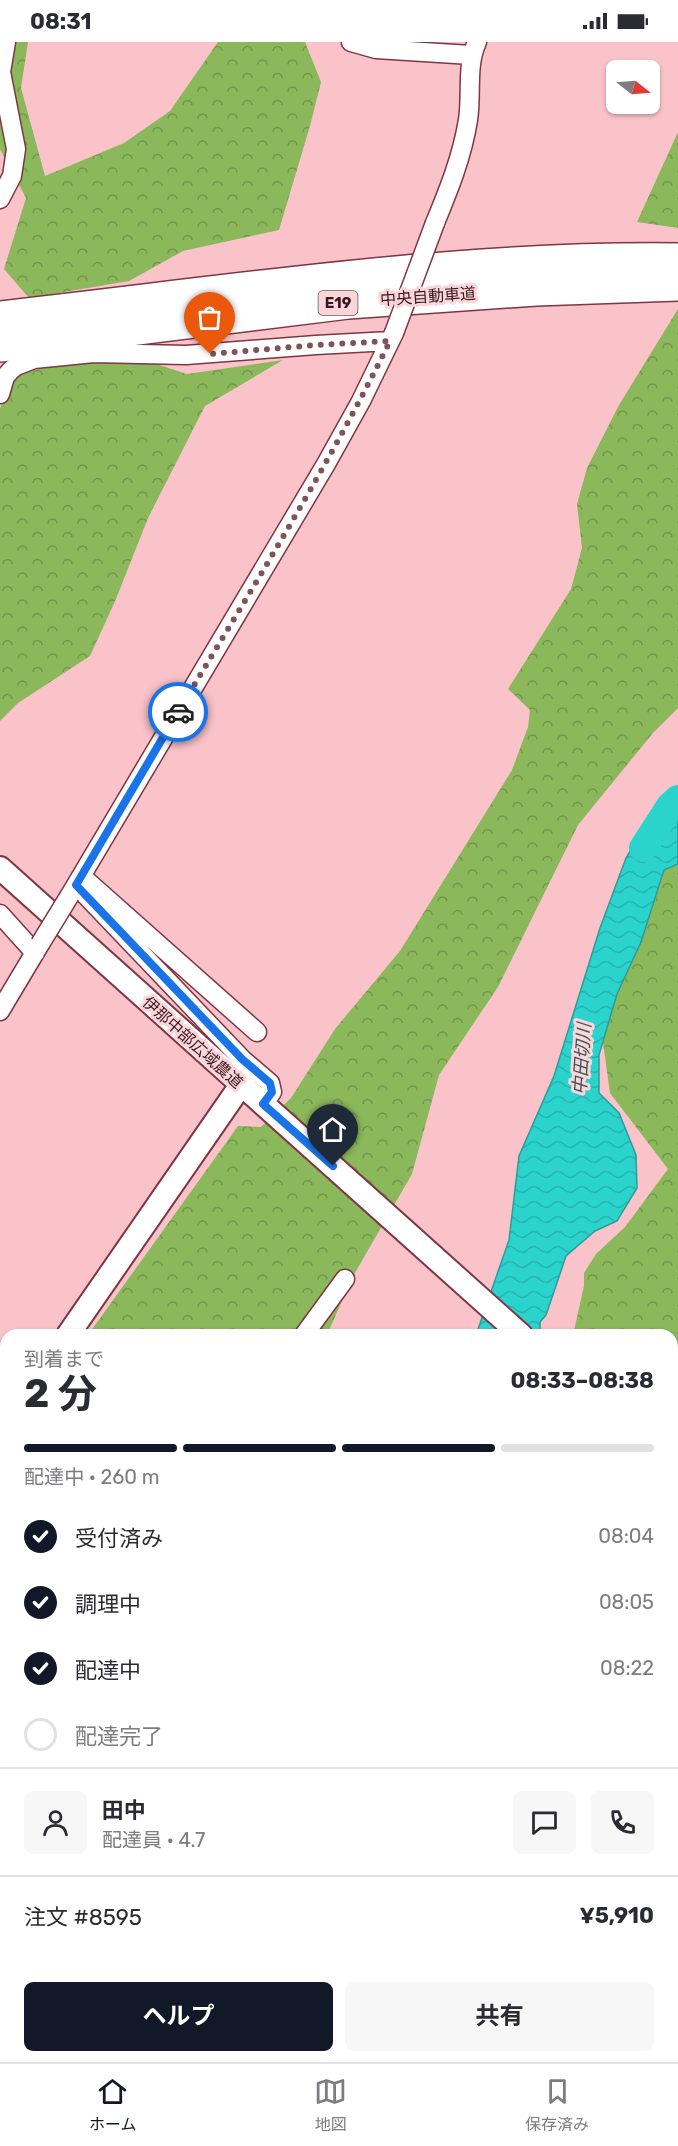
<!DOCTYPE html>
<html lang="ja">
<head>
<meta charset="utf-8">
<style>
	body { margin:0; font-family:Rubik,"Noto Sans JP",sans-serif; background:#f7f7f7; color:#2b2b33; height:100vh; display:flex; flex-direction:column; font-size:22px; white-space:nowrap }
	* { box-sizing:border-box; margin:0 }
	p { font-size:20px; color:#7c7c81 }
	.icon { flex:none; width:33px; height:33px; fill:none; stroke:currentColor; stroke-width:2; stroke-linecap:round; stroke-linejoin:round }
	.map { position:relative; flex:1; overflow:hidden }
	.details { position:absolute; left:0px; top:1287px; width:678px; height:734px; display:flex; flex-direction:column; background:#fff; border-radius:18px 18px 0 0; box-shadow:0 2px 4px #0004 }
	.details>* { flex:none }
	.needle { width:39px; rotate:107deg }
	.buttons { position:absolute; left:606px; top:18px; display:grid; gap:12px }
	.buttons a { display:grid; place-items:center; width:54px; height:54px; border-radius:9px; background:#fff; box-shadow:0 2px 4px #0004; font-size:30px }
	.pin { position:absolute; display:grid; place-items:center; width:51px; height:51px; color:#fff; margin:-62px -26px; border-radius:50% 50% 50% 0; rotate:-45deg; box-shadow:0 0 6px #0007 }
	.pin .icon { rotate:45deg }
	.courier { position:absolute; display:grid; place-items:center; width:60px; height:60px; margin:-30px; border:4px solid #1a73e8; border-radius:50%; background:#fff; color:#222; box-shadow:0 2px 8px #0007 }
	.summary em { font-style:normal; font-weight:700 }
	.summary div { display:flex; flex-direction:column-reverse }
	.summary { display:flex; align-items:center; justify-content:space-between; height:102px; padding:0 24px }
	h1 { font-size:39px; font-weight:700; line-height:45px }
	.bar { display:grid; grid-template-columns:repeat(4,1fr); gap:9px 6px; align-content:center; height:72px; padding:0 24px }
	.bar i { height:8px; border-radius:4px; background:#e1e1e2 }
	.bar .selected { background:#111827 }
	.bar p { grid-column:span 4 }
	.line { display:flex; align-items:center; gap:15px; padding:0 24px; border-top:2px solid #e1e1e2 }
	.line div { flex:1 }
	.round { display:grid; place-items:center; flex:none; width:63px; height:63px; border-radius:9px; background:#f7f7f7 }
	ol { padding:0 24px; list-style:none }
	li { display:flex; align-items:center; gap:18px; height:66px }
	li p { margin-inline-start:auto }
	li .icon { padding:6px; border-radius:50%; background:#111827; color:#fff; stroke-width:4 }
	li:last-child { color:#7c7c81 }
	li i { width:33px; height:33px; border:3px solid #e1e1e2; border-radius:50% }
	.cta { display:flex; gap:12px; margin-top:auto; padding:12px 24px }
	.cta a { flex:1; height:69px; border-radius:9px; background:#111827; color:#fff; font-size:24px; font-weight:700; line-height:69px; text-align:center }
	.cta a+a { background:#f7f7f7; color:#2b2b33 }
	.status { display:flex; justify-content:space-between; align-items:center; height:42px; padding:0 30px; background:#fff; direction:ltr }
	.status svg { height:16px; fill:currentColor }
	.tab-bar { display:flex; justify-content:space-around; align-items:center; height:84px; border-top:2px solid #e1e1e2; background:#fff; font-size:16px; color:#7c7c81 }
	.tab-bar a { display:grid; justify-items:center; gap:3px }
	.tab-bar .selected { color:#111827 }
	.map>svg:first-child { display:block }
	.forest { fill:url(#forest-crowns) }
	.water { fill:url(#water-waves); stroke:#2f9b98; stroke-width:1.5 }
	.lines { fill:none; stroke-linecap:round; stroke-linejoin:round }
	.river { stroke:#2bd3cd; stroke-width:28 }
	.minor-casing { stroke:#7f3543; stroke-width:21 }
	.tertiary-casing { stroke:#7f3543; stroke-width:26 }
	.motorway-casing { stroke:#7f3543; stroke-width:36 }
	.path { stroke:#93686e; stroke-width:3; stroke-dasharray:1.5 4.5; stroke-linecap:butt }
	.minor { stroke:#fff; stroke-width:18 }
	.tertiary { stroke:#fff; stroke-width:22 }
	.motorway { stroke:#fff; stroke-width:33 }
	.minor-bridge-casing { stroke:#7f3543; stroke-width:21; stroke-linecap:butt }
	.minor-bridge { stroke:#fff; stroke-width:18 }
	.done { stroke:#7c545a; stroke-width:6; stroke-dasharray:0 10.8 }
	.route { stroke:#1a73e8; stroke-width:8 }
	.labels { text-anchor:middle; stroke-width:6; stroke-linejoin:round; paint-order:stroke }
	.shield { fill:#fad5d9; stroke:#735156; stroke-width:1.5 }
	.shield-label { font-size:15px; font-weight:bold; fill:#39181e }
	.street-label { font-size:16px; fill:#39181e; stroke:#fad5d9 }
	.water-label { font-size:18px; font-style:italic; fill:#385856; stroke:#fad5d9 }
</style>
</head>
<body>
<div class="status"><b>08:31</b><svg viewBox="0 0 49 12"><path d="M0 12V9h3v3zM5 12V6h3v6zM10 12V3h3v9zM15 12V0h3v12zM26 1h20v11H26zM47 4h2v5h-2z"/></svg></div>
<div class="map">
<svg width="678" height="2020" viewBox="0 0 678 2020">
	<defs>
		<pattern id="forest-crowns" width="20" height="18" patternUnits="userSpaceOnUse" patternTransform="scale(1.5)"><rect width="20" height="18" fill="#8bb85b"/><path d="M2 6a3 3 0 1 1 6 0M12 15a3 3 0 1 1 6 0" fill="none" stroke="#73954b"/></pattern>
		<pattern id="water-waves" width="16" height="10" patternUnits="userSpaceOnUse" patternTransform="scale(1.5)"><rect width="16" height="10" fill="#2bd3cd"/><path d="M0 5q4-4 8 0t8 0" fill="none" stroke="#27b4b0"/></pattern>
	</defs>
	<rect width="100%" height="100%" fill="#f9c3c9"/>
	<path class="forest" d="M 0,0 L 28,0 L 21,46 L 45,134 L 124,101 L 170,69 L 218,0 L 305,0 L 321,40 L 310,84 L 279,188 L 183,209 L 129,239 L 29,256 L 4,227 L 26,156 L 0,107 Z
		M 678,90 L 678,186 L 637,180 Z
		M 678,267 L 678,666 L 653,691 L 578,783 L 498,945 L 439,1033 L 412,1132 L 352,1236 L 327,1293 L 88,1293 L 238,1084 L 261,1085 L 291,1056 L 335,987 L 400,909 L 512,728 L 528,685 L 530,668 L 508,647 L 571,547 L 582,506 L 577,462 L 587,426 L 619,363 Z
		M 135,315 L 187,332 L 283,318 L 205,364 L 148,476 L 116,557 L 90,614 L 18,661 L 0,679 L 0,367 L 11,332 L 69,322 Z
		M 678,807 L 678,1612 L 672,1619 L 672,1293 L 573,1293 L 584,1244 L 584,1231 L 596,1212 L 625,1185 L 668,1127 L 610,1051 L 599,972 L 656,819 Z
		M 6,1412 L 6,2014 L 198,2015 L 195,2020 L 0,2020 L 0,1422 Z
		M 377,2015 L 571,2014 L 571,2015 L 570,2020 L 377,2020 Z"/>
	<path class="water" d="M 678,768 L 678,822 L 664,828 L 641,900 L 617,952 L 599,1013 L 599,1051 L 619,1071 L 636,1113 L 637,1146 L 617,1179 L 595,1189 L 566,1214 L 546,1273 L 540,1280 L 540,1293 L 476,1293 L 509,1198 L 519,1114 L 554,1034 L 600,886 L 626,816 L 646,782 Z
		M 245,2014 L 338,2014 L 338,2015 L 324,2020 L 241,2020 Z"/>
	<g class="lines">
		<path class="river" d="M 643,806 L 670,764 L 678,757"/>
		<g class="minor-casing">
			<path id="minor" d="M 351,0 L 376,7 L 471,13
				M 0,157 L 12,134 L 16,107 L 1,30 L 6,0
				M 435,181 C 449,147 462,115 468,78 C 472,52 466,24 477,0
				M 0,352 L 5,335 L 11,328 L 16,324 L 34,317 L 94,311 L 186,313 L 316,303 L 390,299
				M 87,839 L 257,990
				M 76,843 L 243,1018 L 270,1041 L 272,1050 L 263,1062
				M 70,853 L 326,422 L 361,359 L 394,291
				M 0,872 L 35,911
				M 0,969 L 40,902
				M 304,1293 L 345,1237
				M 0,1849 L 6,1840
				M 672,1868 L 678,1868"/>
		</g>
		<g class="tertiary-casing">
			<path id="tertiary" d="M 0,826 L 521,1293
				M 68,1293 L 241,1043
				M 0,1392 L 6,1383
				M 672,1428 L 678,1433"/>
		</g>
		<g class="motorway-casing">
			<path id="motorway" d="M 0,276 C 225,251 451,215 678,218
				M 0,303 L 348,260 L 536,247 L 678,242"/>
		</g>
		<path class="path" d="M 672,1730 L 678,1721
			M 579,2020 L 580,2014
			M 627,2020 L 628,2014"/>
		<use href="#minor" class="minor"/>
		<use href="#tertiary" class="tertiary"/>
		<use href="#motorway" class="motorway"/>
		<g class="minor-bridge-casing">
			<path id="minor-bridge" d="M 394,291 L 435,181
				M 40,902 L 70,853"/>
		</g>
		<use href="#minor-bridge" class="minor-bridge"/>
	</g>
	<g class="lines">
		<path class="done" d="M 178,670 C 251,548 327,427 390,299 L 316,303 L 210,312"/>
		<path class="route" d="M 178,670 L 76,843 L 243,1018 L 270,1041 L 272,1050 L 263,1062 L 333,1124"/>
	</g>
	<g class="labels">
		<rect class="shield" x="318.5" y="249" width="39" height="24" rx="4.5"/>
		<g class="shield-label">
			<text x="338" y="266">E19</text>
		</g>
		<g class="street-label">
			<text transform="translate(428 254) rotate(-4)" y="6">中央自動車道</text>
			<text transform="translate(193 1000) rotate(42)" y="6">伊那中部広域農道</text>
		</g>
		<g class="water-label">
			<text transform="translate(582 1017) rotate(-86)" y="6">中田切川</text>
		</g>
	</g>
</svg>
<div class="buttons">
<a><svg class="needle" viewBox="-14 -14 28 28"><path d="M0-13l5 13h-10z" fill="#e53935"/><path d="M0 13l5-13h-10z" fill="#7c7c81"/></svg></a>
</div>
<div class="pin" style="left:210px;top:312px;background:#ea580c"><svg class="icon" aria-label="bag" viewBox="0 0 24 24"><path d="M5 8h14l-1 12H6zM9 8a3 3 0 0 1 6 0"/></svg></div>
<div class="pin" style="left:333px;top:1124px;background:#1f2937"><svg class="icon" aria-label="home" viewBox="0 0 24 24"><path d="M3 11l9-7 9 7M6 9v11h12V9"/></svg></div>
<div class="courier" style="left:178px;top:670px"><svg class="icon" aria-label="car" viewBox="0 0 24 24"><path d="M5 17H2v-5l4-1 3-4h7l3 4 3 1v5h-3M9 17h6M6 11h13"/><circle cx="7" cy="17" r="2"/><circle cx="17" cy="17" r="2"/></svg></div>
<section class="details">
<div class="summary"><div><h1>2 分</h1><p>到着まで</p></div><em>08:33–08:38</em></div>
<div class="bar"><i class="selected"></i><i class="selected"></i><i class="selected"></i><i></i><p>配達中 · 260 m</p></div>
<ol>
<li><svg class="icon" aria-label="check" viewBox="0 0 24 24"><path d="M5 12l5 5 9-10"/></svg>受付済み<p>08:04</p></li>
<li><svg class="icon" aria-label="check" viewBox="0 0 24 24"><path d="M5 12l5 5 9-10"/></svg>調理中<p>08:05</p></li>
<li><svg class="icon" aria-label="check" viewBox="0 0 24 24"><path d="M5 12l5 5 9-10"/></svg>配達中<p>08:22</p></li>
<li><i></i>配達完了</li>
</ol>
<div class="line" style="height:108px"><a class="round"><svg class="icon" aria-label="person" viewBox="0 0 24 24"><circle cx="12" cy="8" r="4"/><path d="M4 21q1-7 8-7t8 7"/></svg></a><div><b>田中</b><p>配達員 · 4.7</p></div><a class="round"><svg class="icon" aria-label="chat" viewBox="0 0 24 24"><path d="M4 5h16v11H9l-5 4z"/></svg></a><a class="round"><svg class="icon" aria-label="phone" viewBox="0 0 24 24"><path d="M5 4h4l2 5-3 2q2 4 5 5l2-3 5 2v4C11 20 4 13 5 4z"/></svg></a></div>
<div class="line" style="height:78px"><div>注文 #8595</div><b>¥5,910</b></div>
<div class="cta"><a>ヘルプ</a><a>共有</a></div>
</section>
</div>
<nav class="tab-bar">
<a class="selected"><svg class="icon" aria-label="home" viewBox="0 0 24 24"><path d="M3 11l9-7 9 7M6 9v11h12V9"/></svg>ホーム</a>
<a><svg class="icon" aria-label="map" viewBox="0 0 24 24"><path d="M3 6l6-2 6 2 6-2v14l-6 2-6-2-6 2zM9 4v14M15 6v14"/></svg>地図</a>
<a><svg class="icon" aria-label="saved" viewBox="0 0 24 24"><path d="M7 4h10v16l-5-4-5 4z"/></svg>保存済み</a>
</nav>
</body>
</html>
